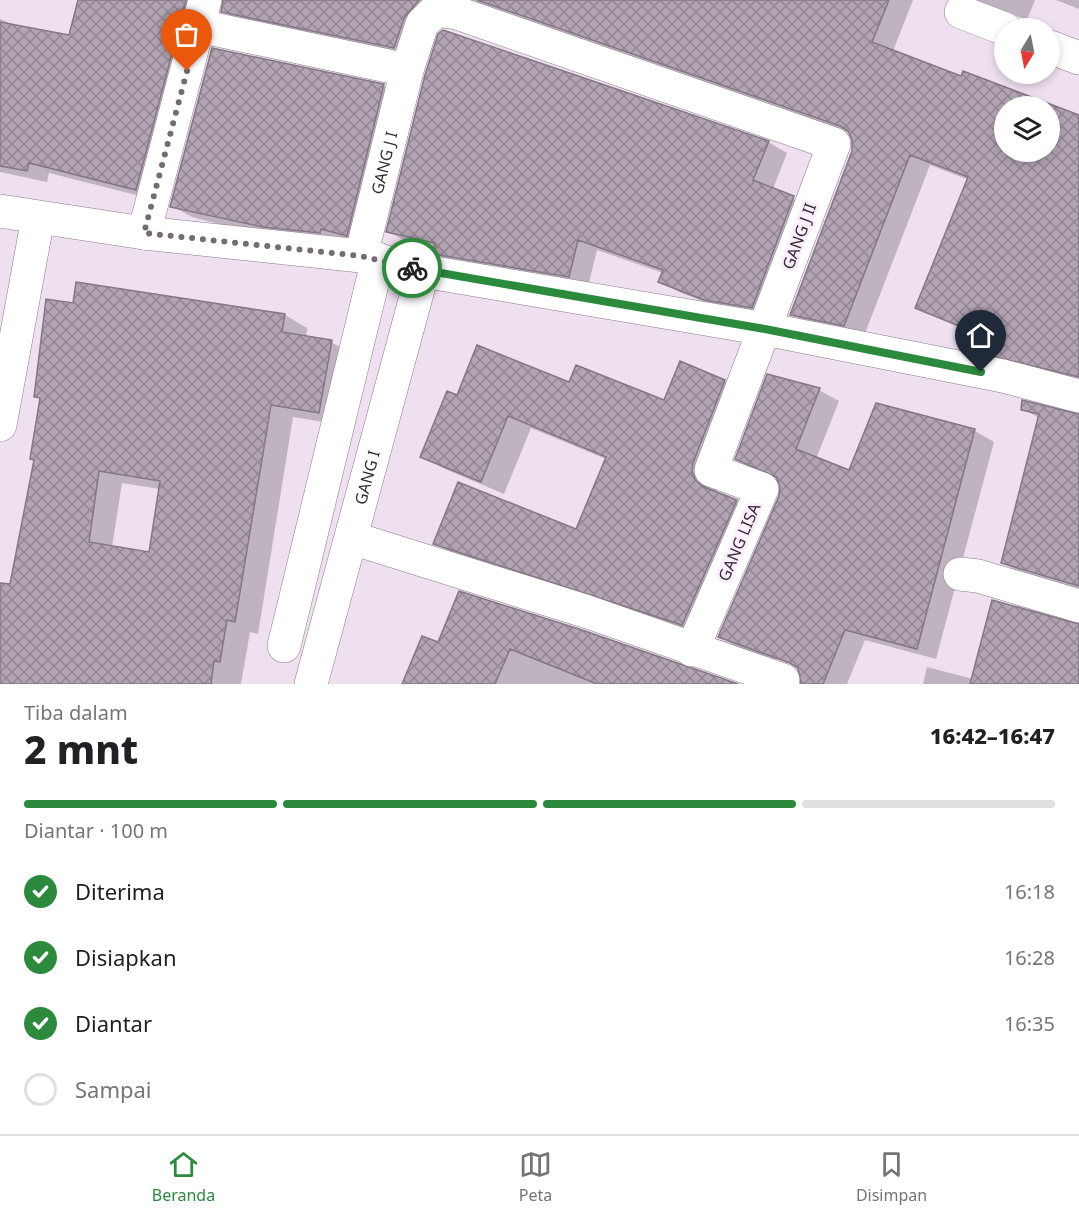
<!DOCTYPE html>
<html lang="id">
<head>
<meta charset="utf-8">
<style>
	body { margin:0; font-family:"Noto Sans",sans-serif; background:#f6f6f6; color:#202124; height:100vh; display:flex; flex-direction:column; font-size:22px; white-space:nowrap }
	* { box-sizing:border-box; margin:0 }
	p { font-size:20px; color:#757577 }
	.icon { flex:none; width:33px; height:33px; fill:none; stroke:currentColor; stroke-width:2; stroke-linecap:round; stroke-linejoin:round }
	.map { position:relative; height:684px; overflow:hidden }
	.details { display:flex; flex-direction:column; background:#fff; flex:1 }
	.details>* { flex:none }
	.needle { width:39px; rotate:190deg }
	.controls { position:absolute; left:994px; top:18px; display:grid; gap:12px }
	.controls a { display:grid; place-items:center; width:66px; height:66px; border-radius:50%; background:#fff; box-shadow:0 3px 9px #0003; font-size:30px }
	.pin { position:absolute; display:grid; place-items:center; width:51px; height:51px; color:#fff; margin:-62px -26px; border-radius:50% 50% 50% 0; rotate:-45deg; box-shadow:0 0 6px #0007 }
	.pin .icon { rotate:45deg }
	.courier { position:absolute; display:grid; place-items:center; width:60px; height:60px; margin:-30px; border:4px solid #2c8a3d; border-radius:50%; background:#fff; color:#222; box-shadow:0 2px 8px #0007 }
	.headline em { font-style:normal; font-weight:800 }
	.headline div { display:flex; flex-direction:column-reverse }
	.headline { display:flex; align-items:center; justify-content:space-between; height:102px; padding:0 24px }
	h1 { font-size:39px; font-weight:800; line-height:45px }
	.bar { display:grid; grid-template-columns:repeat(4,1fr); gap:9px 6px; align-content:center; height:72px; padding:0 24px }
	.bar i { height:8px; border-radius:4px; background:#e0e0e0 }
	.bar .selected { background:#2c8a3d }
	.bar p { grid-column:span 4 }
	ol { padding:0 24px; list-style:none }
	li { display:flex; align-items:center; gap:18px; height:66px }
	li p { margin-inline-start:auto }
	li .icon { padding:6px; border-radius:50%; background:#2c8a3d; color:#fff; stroke-width:4 }
	li:last-child { color:#757577 }
	li i { width:33px; height:33px; border:3px solid #e0e0e0; border-radius:50% }
	.dock { display:flex; justify-content:space-around; align-items:center; height:84px; border-top:2px solid #e0e0e0; background:#fff; font-size:16px; color:#757577 }
	.dock a { display:grid; justify-items:center; gap:3px }
	.dock .selected { color:#2c8a3d }
	.map>svg:first-child { display:block }
	.shadow { fill:#0003; fill-rule:evenodd }
	.building { fill:url(#building-cross-hatch); stroke:#847784; stroke-width:1.5; fill-rule:evenodd }
	.lines { fill:none; stroke-linecap:round; stroke-linejoin:round }
	.minor-casing { stroke:#897b88; stroke-width:34 }
	.minor { stroke:#fff; stroke-width:33 }
	.done { stroke:#746b74; stroke-width:6; stroke-dasharray:0 10.8 }
	.route { stroke:#2c8a3d; stroke-width:8 }
	.labels { text-anchor:middle; stroke-width:6; stroke-linejoin:round; paint-order:stroke }
	.street-label { font-size:16px; fill:#322c31; stroke:#fcedfc }
</style>
</head>
<body>
<div class="map">
<svg width="1079" height="684" viewBox="0 0 1079 684">
	<defs>
		<pattern id="building-cross-hatch" width="8" height="8" patternUnits="userSpaceOnUse" patternTransform="scale(1.5)"><rect width="8" height="8" fill="#b2a4b2"/><path d="M0 0l8 8M0 8l8-8" fill="none" stroke="#918691"/></pattern>
	</defs>
	<rect width="100%" height="100%" fill="#efe0ef"/>
	<path class="shadow" d="M 83,0 L 210,0 L 156,200 L 49,173 L 47,182 L 0,172 L 0,19 L 17,26 L 70,37 Z
		M 224,0 L 913,0 L 893,51 L 962,78 L 964,73 L 1079,117 L 1079,383 L 983,359 L 963,348 L 966,330 L 917,308 L 969,180 L 930,165 L 864,336 L 811,325 L 791,314 L 853,151 L 854,140 L 850,133 L 484,6 L 459,2 L 414,58 L 243,22 L 223,11 ZM 1005,106 L 1050,106 L 1050,152 L 1005,152 Z
		M 941,0 L 953,4 L 951,0 L 1035,0 L 1027,20 L 989,5 L 968,11 Z
		M 1056,0 L 1079,0 L 1079,9 Z
		M 213,50 L 384,86 L 403,97 L 366,246 L 284,237 L 239,226 L 238,229 L 192,217 L 172,206 Z
		M 768,142 L 787,153 L 773,189 L 813,208 L 771,318 L 725,310 L 679,292 L 660,281 L 663,273 L 597,250 L 588,287 L 454,264 L 434,253 L 435,249 L 407,242 L 388,231 Z
		M 74,305 L 285,315 L 307,328 L 306,338 L 331,342 L 354,355 L 342,425 L 293,417 L 258,634 L 250,632 L 241,684 L 0,684 L 0,584 L 11,586 L 35,461 L 31,459 L 41,399 L 35,396 ZM 122,483 L 160,489 L 150,553 L 112,547 Z
		M 768,376 L 819,390 L 839,401 L 816,459 L 850,472 L 877,405 L 975,431 L 994,442 L 936,659 L 865,640 L 847,684 L 802,684 L 818,555 L 775,660 L 739,648 L 720,637 L 781,496 L 782,486 L 779,479 L 737,458 Z
		M 724,381 L 747,394 L 715,487 L 718,494 L 759,514 L 706,637 L 457,556 L 434,543 L 577,531 L 606,459 L 531,428 L 504,494 L 445,469 L 422,456 L 457,397 L 570,384 L 665,402 Z
		M 1023,409 L 1079,415 L 1079,591 L 1024,575 L 1003,563 L 1039,418 Z
		M 460,593 L 733,684 L 403,684 L 439,644 Z
		M 1079,626 L 1079,684 L 923,684 L 927,667 L 973,679 Z"/>
	<path class="building" d="M 78,0 L 186,0 L 136,190 L 29,163 L 27,171 L 0,166 L 0,22 L 69,35 Z
		M 223,0 L 419,0 L 404,18 L 394,48 L 221,12 Z
		M 477,0 L 889,0 L 872,42 L 961,76 L 963,71 L 1079,115 L 1079,377 L 962,349 L 964,328 L 915,308 L 968,177 L 910,155 L 844,326 L 790,315 L 852,151 L 852,140 L 848,131 L 840,126 ZM 1005,106 L 1050,106 L 1050,152 L 1005,152 Z
		M 443,30 L 769,141 L 753,180 L 794,196 L 752,308 L 704,300 L 658,282 L 663,270 L 578,240 L 569,277 L 433,254 L 435,243 L 386,232 L 425,75 L 438,34 Z
		M 212,48 L 384,84 L 347,236 L 321,229 L 320,233 L 263,227 L 170,207 Z
		M 76,282 L 285,314 L 282,332 L 332,340 L 319,413 L 271,405 L 235,622 L 227,620 L 220,662 L 214,661 L 211,684 L 0,684 L 0,583 L 10,584 L 34,460 L 30,459 L 40,398 L 34,397 L 46,299 L 73,303 ZM 99,471 L 160,481 L 149,552 L 89,542 Z
		M 477,345 L 569,382 L 576,365 L 664,400 L 680,361 L 725,380 L 693,463 L 692,472 L 696,481 L 704,487 L 737,500 L 682,625 L 433,544 L 458,482 L 576,529 L 606,457 L 508,416 L 481,482 L 420,457 L 447,391 L 457,395 Z
		M 767,374 L 820,388 L 796,449 L 849,470 L 876,403 L 975,429 L 917,649 L 845,630 L 823,684 L 801,684 L 798,668 L 790,663 L 718,637 L 779,496 L 780,486 L 776,477 L 735,459 Z
		M 1022,400 L 1079,414 L 1079,586 L 1001,563 L 1039,414 L 1021,410 Z
		M 459,591 L 582,630 L 738,684 L 597,684 L 510,649 L 495,684 L 402,684 L 422,636 L 438,642 Z
		M 992,600 L 1079,624 L 1079,684 L 970,684 Z"/>
	<g class="lines">
		<g class="minor-casing">
			<g id="minor">
				<path d="M 961,12 L 1005,29"/>
				<path d="M 199,26 L 407,70"/>
				<path d="M 1050,47 L 1079,58"/>
				<path d="M 0,211 L 144,233 L 361,256 L 423,271 L 765,329 L 1003,376 L 1079,396"/>
				<path d="M 144,233 L 205,0"/>
				<path id="s1" d="M 361,256 L 407,70 L 422,24 L 436,10 L 457,13 L 834,144 L 711,470 L 762,489 L 692,650"/>
				<path d="M 0,425 L 38,218"/>
				<path d="M 352,538 L 588,612 L 783,680"/>
				<path d="M 960,574 L 978,576 L 1079,606"/>
				<path d="M 284,646 L 378,259"/>
				<path id="s2" d="M 311,684 L 423,271"/>
			</g>
		</g>
		<use href="#minor" class="minor"/>
	</g>
	<g class="lines">
		<path class="done" d="M 187,71 L 144,233 L 361,256 L 412,268"/>
		<path class="route" d="M 412,268 L 765,329 L 981,372"/>
	</g>
	<g class="labels">
		<g class="street-label">
			<text dy="6" stroke="none"><textPath href="#s1" startOffset="96">GANG J I</textPath></text>
			<text transform="translate(799 236) rotate(-70)" y="6">GANG J II</text>
			<text dy="6" stroke="none"><textPath href="#s2" startOffset="214">GANG I</textPath></text>
			<text transform="translate(739 542) rotate(-67)" y="6">GANG LISA</text>
		</g>
	</g>
</svg>
<div class="controls">
<a><svg class="needle" viewBox="-14 -14 28 28"><path d="M0-13l5 13h-10z" fill="#e53935"/><path d="M0 13l5-13h-10z" fill="#757577"/></svg></a>
<a><svg class="icon" aria-label="layers" viewBox="0 0 24 24"><path d="M12 4l9 5-9 5-9-5zM3 14l9 5 9-5"/></svg></a>
</div>
<div class="pin" style="left:187px;top:71px;background:#ea580c"><svg class="icon" aria-label="bag" viewBox="0 0 24 24"><path d="M5 8h14l-1 12H6zM9 8a3 3 0 0 1 6 0"/></svg></div>
<div class="pin" style="left:981px;top:372px;background:#1f2937"><svg class="icon" aria-label="home" viewBox="0 0 24 24"><path d="M3 11l9-7 9 7M6 9v11h12V9"/></svg></div>
<div class="courier" style="left:412px;top:268px"><svg class="icon" aria-label="bike" viewBox="0 0 24 24"><circle cx="6" cy="16" r="4"/><circle cx="18" cy="16" r="4"/><path d="M6 16l4-8h5l3 8M10 8l3 8H6M13 5h3"/></svg></div>
</div>
<section class="details">
<div class="headline"><div><h1>2 mnt</h1><p>Tiba dalam</p></div><em>16:42–16:47</em></div>
<div class="bar"><i class="selected"></i><i class="selected"></i><i class="selected"></i><i></i><p>Diantar · 100 m</p></div>
<ol>
<li><svg class="icon" aria-label="check" viewBox="0 0 24 24"><path d="M5 12l5 5 9-10"/></svg>Diterima<p>16:18</p></li>
<li><svg class="icon" aria-label="check" viewBox="0 0 24 24"><path d="M5 12l5 5 9-10"/></svg>Disiapkan<p>16:28</p></li>
<li><svg class="icon" aria-label="check" viewBox="0 0 24 24"><path d="M5 12l5 5 9-10"/></svg>Diantar<p>16:35</p></li>
<li><i></i>Sampai</li>
</ol>
</section>
<nav class="dock">
<a class="selected"><svg class="icon" aria-label="home" viewBox="0 0 24 24"><path d="M3 11l9-7 9 7M6 9v11h12V9"/></svg>Beranda</a>
<a><svg class="icon" aria-label="map" viewBox="0 0 24 24"><path d="M3 6l6-2 6 2 6-2v14l-6 2-6-2-6 2zM9 4v14M15 6v14"/></svg>Peta</a>
<a><svg class="icon" aria-label="saved" viewBox="0 0 24 24"><path d="M7 4h10v16l-5-4-5 4z"/></svg>Disimpan</a>
</nav>
</body>
</html>
